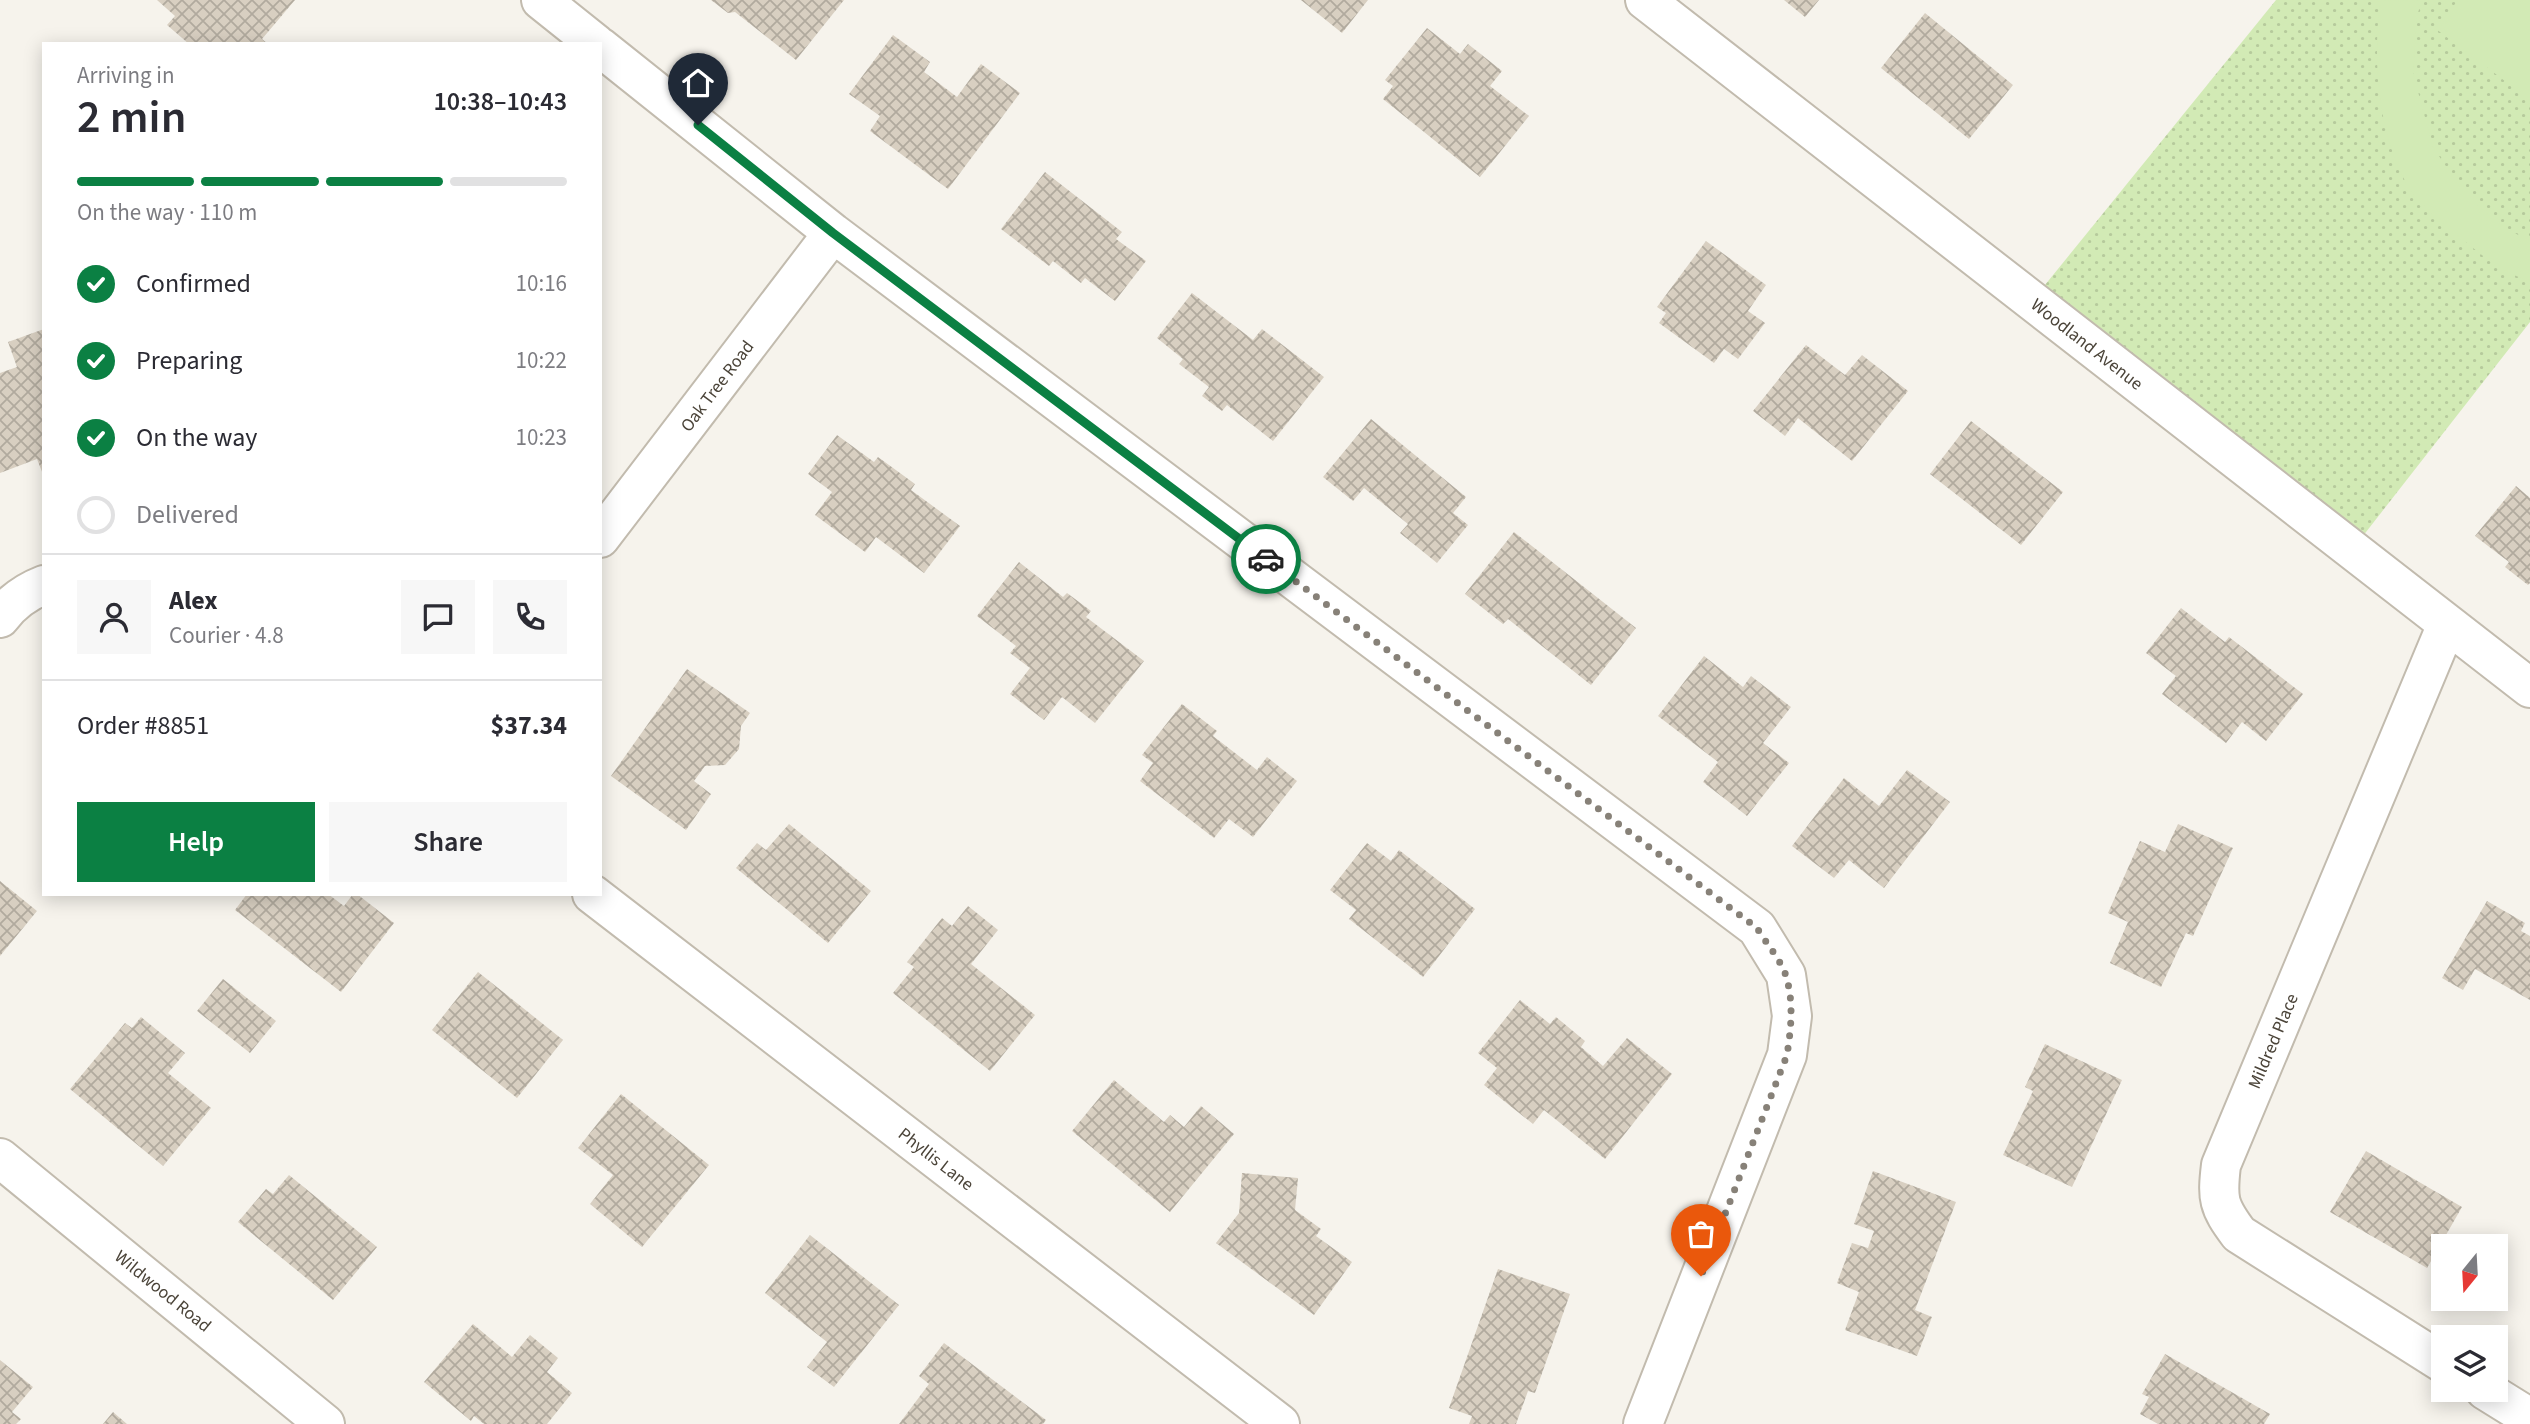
<!DOCTYPE html>
<html lang="en">
<head>
<meta charset="utf-8">
<style>
	body { margin:0; font-family:"Source Sans 3",sans-serif; background:#f7f7f7; color:#2b2b33; height:100vh; display:flex; flex-direction:column; font-size:26px; white-space:nowrap }
	* { box-sizing:border-box; margin:0 }
	p { font-size:23px; color:#7c7c81 }
	.icon { flex:none; width:38px; height:38px; fill:none; stroke:currentColor; stroke-width:2; stroke-linecap:round; stroke-linejoin:round }
	.map { position:relative; flex:1; overflow:hidden }
	.details { position:absolute; left:42px; top:42px; width:560px; height:854px; display:flex; flex-direction:column; background:#fff; border-radius:0px; box-shadow:0 4px 18px #0003 }
	.details>* { flex:none }
	.needle { width:46px; rotate:198deg }
	.buttons { position:absolute; left:2431px; top:1234px; display:grid; gap:14px }
	.buttons a { display:grid; place-items:center; width:77px; height:77px; border-radius:0px; background:#fff; box-shadow:0 4px 18px #0003; font-size:35px }
	.pin { position:absolute; display:grid; place-items:center; width:60px; height:60px; color:#fff; margin:-72px -30px; border-radius:50% 50% 50% 0; rotate:-45deg; box-shadow:0 0 7px #0007 }
	.pin .icon { rotate:45deg }
	.courier { position:absolute; display:grid; place-items:center; width:70px; height:70px; margin:-35px; border:5px solid #0b8043; border-radius:50%; background:#fff; color:#222; box-shadow:0 2px 9px #0007 }
	.headline em { font-style:normal; font-weight:600 }
	.headline div { display:flex; flex-direction:column-reverse }
	.headline { display:flex; align-items:center; justify-content:space-between; height:119px; padding:0 35px }
	h1 { font-size:46px; font-weight:600; line-height:52px }
	.bar { display:grid; grid-template-columns:repeat(4,1fr); gap:10px 7px; align-content:center; height:84px; padding:0 35px }
	.bar i { height:9px; border-radius:5px; background:#e1e1e2 }
	.bar .current { background:#0b8043 }
	.bar p { grid-column:span 4 }
	.line { display:flex; align-items:center; gap:18px; padding:0 35px; border-top:2px solid #e1e1e2 }
	.line div { flex:1 }
	.round { display:grid; place-items:center; flex:none; width:74px; height:74px; border-radius:0px; background:#f7f7f7 }
	ol { padding:0 35px; list-style:none }
	li { display:flex; align-items:center; gap:21px; height:77px }
	li p { margin-inline-start:auto }
	li .icon { padding:7px; border-radius:50%; background:#0b8043; color:#fff; stroke-width:4 }
	li:last-child { color:#7c7c81 }
	li i { width:38px; height:38px; border:4px solid #e1e1e2; border-radius:50% }
	.button { display:flex; gap:14px; margin-top:auto; padding:14px 35px }
	.button a { flex:1; height:80px; border-radius:0px; background:#0b8043; color:#fff; font-size:28px; font-weight:600; line-height:80px; text-align:center }
	.button a+a { background:#f7f7f7; color:#2b2b33 }
	.map>svg:first-child { display:block }
	.park { fill:url(#park-dots) }
	.pitch { fill:#d2eab5 }
	.building { fill:url(#building-cross-hatch) }
	.lines { fill:none; stroke-linecap:round; stroke-linejoin:round }
	.minor-casing { stroke:#c2bbae; stroke-width:42 }
	.minor { stroke:#fff; stroke-width:38 }
	.done { stroke:#878178; stroke-width:7; stroke-dasharray:0 12.6 }
	.route { stroke:#0b8043; stroke-width:9 }
	.labels { text-anchor:middle; stroke-width:6; stroke-linejoin:round; paint-order:stroke }
	.street-label { font-size:18px; fill:#4b4439; stroke:#fff }
</style>
</head>
<body>
<div class="map">
<svg width="2530" height="1424" viewBox="0 0 2530 1424">
	<defs>
		<pattern id="park-dots" width="8" height="8" patternUnits="userSpaceOnUse" patternTransform="scale(1.75)"><rect width="8" height="8" fill="#d2eab5"/><path d="M2 2h.1M6 6h.1" fill="none" stroke="#b6ca9c" stroke-width="1.8" stroke-linecap="round"/></pattern>
		<pattern id="building-cross-hatch" width="8" height="8" patternUnits="userSpaceOnUse" patternTransform="scale(1.75)"><rect width="8" height="8" fill="#d8cfc1"/><path d="M0 0l8 8M0 8l8-8" fill="none" stroke="#b1aa9e"/></pattern>
	</defs>
	<rect width="100%" height="100%" fill="#f6f3ec"/>
	<path class="park" d="M 2276,0 L 2530,0 L 2530,322 L 2352,550 L 2032,301 Z"/>
	<path class="pitch" d="M 2422,0 L 2417,16 L 2413,73 L 2433,147 L 2463,192 L 2498,223 L 2530,242 L 2530,281 C 2505,274 2482,256 2462,239 C 2445,225 2417,203 2406,183 C 2377,127 2373,62 2380,1 Z
		M 2458,0 L 2530,0 L 2530,100 L 2436,29 Z"/>
	<path class="building" d="M 157,0 L 295,0 L 262,39 L 268,44 L 189,44 L 167,25 L 175,16 Z
		M 711,0 L 844,0 L 796,60 L 735,12 L 728,13 Z
		M 1301,0 L 1368,0 L 1342,33 Z
		M 1784,0 L 1819,0 L 1805,17 Z
		M 1925,13 L 2013,85 L 1969,139 L 1881,68 Z
		M 1427,28 L 1460,54 L 1468,44 L 1502,71 L 1490,86 L 1529,116 L 1480,177 L 1383,99 L 1393,86 L 1385,80 Z
		M 893,35 L 930,62 L 924,72 L 957,97 L 981,64 L 1020,93 L 948,189 L 870,131 L 880,116 L 849,94 Z
		M 1045,172 L 1122,232 L 1116,239 L 1146,261 L 1115,301 L 1085,278 L 1081,283 L 1053,261 L 1049,266 L 1001,229 Z
		M 1706,241 L 1766,285 L 1748,311 L 1765,323 L 1738,359 L 1724,349 L 1714,363 L 1659,323 L 1666,313 L 1657,307 Z
		M 1192,293 L 1253,340 L 1262,329 L 1324,377 L 1273,441 L 1227,405 L 1222,411 L 1202,396 L 1209,387 L 1179,364 L 1183,359 L 1157,338 Z
		M 44,329 L 44,477 L 37,459 L 0,473 L 0,373 L 17,367 L 8,342 Z
		M 1806,345 L 1845,375 L 1862,355 L 1908,391 L 1852,461 L 1798,418 L 1785,436 L 1753,411 Z
		M 1371,419 L 1466,497 L 1453,513 L 1468,525 L 1437,563 L 1400,533 L 1408,524 L 1364,488 L 1353,501 L 1323,477 Z
		M 1971,421 L 2063,492 L 2021,545 L 1930,474 Z
		M 837,435 L 874,462 L 878,457 L 915,484 L 911,490 L 960,526 L 924,573 L 876,537 L 865,552 L 815,515 L 832,492 L 808,474 Z
		M 2516,486 L 2530,498 L 2530,583 L 2528,585 L 2505,567 L 2509,562 L 2475,536 Z
		M 1514,532 L 1636,628 L 1591,685 L 1508,619 L 1503,624 L 1465,594 Z
		M 1019,562 L 1063,597 L 1067,593 L 1091,611 L 1086,617 L 1144,661 L 1095,723 L 1062,697 L 1044,720 L 1010,694 L 1030,668 L 1010,653 L 1016,646 L 977,616 Z
		M 2181,608 L 2225,642 L 2229,637 L 2303,694 L 2266,741 L 2242,722 L 2226,743 L 2162,694 L 2176,676 L 2146,653 Z
		M 1704,656 L 1743,687 L 1751,676 L 1791,707 L 1763,743 L 1789,763 L 1747,816 L 1703,782 L 1718,762 L 1658,716 Z
		M 687,669 L 750,713 L 741,726 L 739,749 L 725,765 L 705,766 L 694,781 L 711,794 L 686,830 L 611,776 Z
		M 1182,704 L 1217,731 L 1213,736 L 1257,770 L 1267,757 L 1297,781 L 1253,837 L 1229,819 L 1214,838 L 1140,781 L 1153,763 L 1142,755 Z
		M 1907,770 L 1950,802 L 1884,888 L 1849,860 L 1834,878 L 1792,846 L 1844,778 L 1879,806 Z
		M 789,824 L 871,891 L 828,943 L 736,868 L 757,843 L 766,850 Z
		M 2178,824 L 2233,848 L 2193,936 L 2186,933 L 2161,987 L 2110,963 L 2128,922 L 2108,913 L 2140,841 L 2165,852 Z
		M 1367,843 L 1391,861 L 1399,850 L 1475,909 L 1423,977 L 1349,919 L 1356,910 L 1330,890 Z
		M 0,881 L 37,911 L 0,956 Z
		M 247,894 L 328,894 L 344,906 L 353,894 L 357,894 L 394,923 L 341,992 L 235,910 Z
		M 2487,901 L 2525,923 L 2521,931 L 2530,936 L 2530,1000 L 2475,969 L 2463,990 L 2442,978 Z
		M 968,906 L 998,930 L 971,964 L 1035,1015 L 990,1071 L 893,993 L 914,967 L 907,962 L 942,918 L 952,926 Z
		M 478,972 L 563,1040 L 517,1098 L 432,1030 Z
		M 223,979 L 276,1021 L 250,1053 L 197,1011 Z
		M 1520,1000 L 1550,1024 L 1556,1017 L 1585,1041 L 1581,1047 L 1603,1066 L 1627,1038 L 1672,1074 L 1605,1159 L 1544,1110 L 1533,1124 L 1484,1085 L 1497,1068 L 1478,1053 Z
		M 141,1017 L 185,1053 L 168,1073 L 211,1108 L 163,1166 L 70,1089 L 125,1023 L 132,1028 Z
		M 2045,1044 L 2122,1080 L 2072,1187 L 2003,1155 L 2033,1091 L 2025,1087 Z
		M 1114,1080 L 1164,1122 L 1170,1115 L 1184,1127 L 1201,1106 L 1234,1134 L 1170,1212 L 1072,1131 Z
		M 621,1094 L 709,1165 L 642,1247 L 590,1204 L 613,1175 L 578,1148 Z
		M 2366,1151 L 2462,1207 L 2427,1268 L 2330,1212 Z
		M 1873,1171 L 1956,1202 L 1915,1310 L 1932,1317 L 1917,1356 L 1845,1330 L 1859,1292 L 1837,1283 L 1852,1243 L 1868,1248 L 1874,1231 L 1854,1224 Z
		M 1242,1173 L 1298,1178 L 1295,1210 L 1321,1229 L 1316,1236 L 1352,1262 L 1314,1315 L 1216,1243 L 1239,1213 Z
		M 289,1175 L 377,1247 L 333,1300 L 238,1222 L 266,1189 L 273,1194 Z
		M 810,1235 L 899,1305 L 834,1387 L 807,1367 L 827,1342 L 765,1293 Z
		M 1498,1269 L 1570,1294 L 1535,1393 L 1528,1391 L 1516,1424 L 1469,1424 L 1472,1416 L 1449,1408 Z
		M 473,1324 L 512,1357 L 530,1335 L 558,1358 L 547,1372 L 572,1393 L 547,1424 L 484,1424 L 474,1416 L 471,1421 L 424,1382 Z
		M 944,1343 L 1046,1420 L 1043,1424 L 899,1424 L 929,1384 L 919,1376 Z
		M 2165,1354 L 2270,1414 L 2264,1424 L 2158,1424 L 2140,1414 L 2149,1397 L 2142,1394 Z
		M 0,1360 L 33,1387 L 12,1412 L 21,1419 L 16,1424 L 0,1424 Z
		M 113,1412 L 127,1424 L 103,1424 Z"/>
	<g class="lines">
		<g class="minor-casing">
			<path id="minor" d="M 541,0 L 596,44
				M 1645,0 L 2530,688
				M 600,47 L 833,233 L 1757,928 L 1786,975 L 1792,1016 L 1787,1055 L 1643,1424
				M 600,538 L 833,233
				M 0,618 C 11,603 26,592 44,585
				M 592,894 L 1280,1424
				M 0,1158 L 325,1424
				M 2443,1363 L 2239,1234 C 2218,1206 2217,1199 2221,1165 L 2447,624
				M 2485,1390 L 2530,1418"/>
		</g>
		<use href="#minor" class="minor"/>
	</g>
	<g class="lines">
		<path class="done" d="M 1266,559 L 1757,928 C 1766,943 1781,960 1786,976 C 1794,1002 1791,1029 1787,1055 L 1701,1276"/>
		<path class="route" d="M 698,125 L 833,233 L 1266,559"/>
	</g>
	<g class="labels">
		<g class="street-label">
			<text transform="translate(2087 344) rotate(38)" y="6">Woodland Avenue</text>
			<text transform="translate(717 386) rotate(-53)" y="6">Oak Tree Road</text>
			<text transform="translate(2273 1041) rotate(-67)" y="6">Mildred Place</text>
			<text transform="translate(936 1159) rotate(38)" y="6">Phyllis Lane</text>
			<text transform="translate(163 1291) rotate(39)" y="6">Wildwood Road</text>
		</g>
	</g>
</svg>
<div class="buttons">
<a><svg class="needle" viewBox="-14 -14 28 28"><path d="M0-13l5 13h-10z" fill="#e53935"/><path d="M0 13l5-13h-10z" fill="#7c7c81"/></svg></a>
<a><svg class="icon" aria-label="layers" viewBox="0 0 24 24"><path d="M12 4l9 5-9 5-9-5zM3 14l9 5 9-5"/></svg></a>
</div>
<div class="pin" style="left:1701px;top:1276px;background:#ea580c"><svg class="icon" aria-label="bag" viewBox="0 0 24 24"><path d="M5 8h14l-1 12H6zM9 8a3 3 0 0 1 6 0"/></svg></div>
<div class="pin" style="left:698px;top:125px;background:#1f2937"><svg class="icon" aria-label="home" viewBox="0 0 24 24"><path d="M3 11l9-7 9 7M6 9v11h12V9"/></svg></div>
<div class="courier" style="left:1266px;top:559px"><svg class="icon" aria-label="car" viewBox="0 0 24 24"><path d="M5 17H2v-5l4-1 3-4h7l3 4 3 1v5h-3M9 17h6M6 11h13"/><circle cx="7" cy="17" r="2"/><circle cx="17" cy="17" r="2"/></svg></div>
<section class="details">
<div class="headline"><div><h1>2 min</h1><p>Arriving in</p></div><em>10:38–10:43</em></div>
<div class="bar"><i class="current"></i><i class="current"></i><i class="current"></i><i></i><p>On the way · 110 m</p></div>
<ol>
<li><svg class="icon" aria-label="check" viewBox="0 0 24 24"><path d="M5 12l5 5 9-10"/></svg>Confirmed<p>10:16</p></li>
<li><svg class="icon" aria-label="check" viewBox="0 0 24 24"><path d="M5 12l5 5 9-10"/></svg>Preparing<p>10:22</p></li>
<li><svg class="icon" aria-label="check" viewBox="0 0 24 24"><path d="M5 12l5 5 9-10"/></svg>On the way<p>10:23</p></li>
<li><i></i>Delivered</li>
</ol>
<div class="line" style="height:126px"><a class="round"><svg class="icon" aria-label="person" viewBox="0 0 24 24"><circle cx="12" cy="8" r="4"/><path d="M4 21q1-7 8-7t8 7"/></svg></a><div><b>Alex</b><p>Courier · 4.8</p></div><a class="round"><svg class="icon" aria-label="chat" viewBox="0 0 24 24"><path d="M4 5h16v11H9l-5 4z"/></svg></a><a class="round"><svg class="icon" aria-label="phone" viewBox="0 0 24 24"><path d="M5 4h4l2 5-3 2q2 4 5 5l2-3 5 2v4C11 20 4 13 5 4z"/></svg></a></div>
<div class="line" style="height:91px"><div>Order #8851</div><b>$37.34</b></div>
<div class="button"><a>Help</a><a>Share</a></div>
</section>
</div>
</body>
</html>
